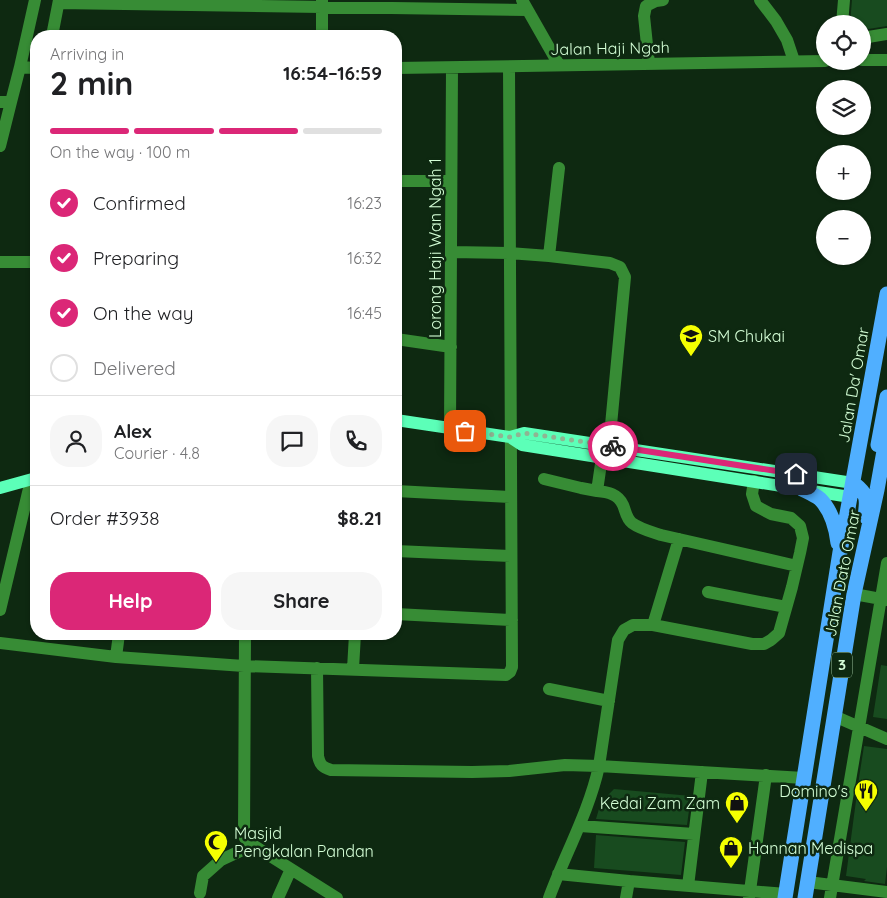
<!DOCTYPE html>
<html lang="en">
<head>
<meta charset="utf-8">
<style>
	body { margin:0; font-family:Quicksand,sans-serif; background:#f6f6f6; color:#202124; height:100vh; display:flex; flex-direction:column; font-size:19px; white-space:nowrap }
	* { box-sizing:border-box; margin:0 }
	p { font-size:16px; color:#757577 }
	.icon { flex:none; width:28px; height:28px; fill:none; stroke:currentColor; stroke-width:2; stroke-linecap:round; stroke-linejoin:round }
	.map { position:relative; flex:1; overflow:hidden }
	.drawer { position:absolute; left:30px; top:30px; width:372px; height:610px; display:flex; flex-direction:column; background:#fff; border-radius:20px; box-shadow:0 1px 4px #0004 }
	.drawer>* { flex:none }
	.controls { position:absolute; left:816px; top:15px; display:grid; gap:10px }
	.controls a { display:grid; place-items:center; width:55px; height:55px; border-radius:50%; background:#fff; box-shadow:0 1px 4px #0004; font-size:25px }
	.pin { position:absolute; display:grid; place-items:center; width:42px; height:42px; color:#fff; margin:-21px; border-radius:10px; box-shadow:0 2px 8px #0006 }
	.courier { position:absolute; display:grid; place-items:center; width:50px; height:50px; margin:-25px; border:4px solid #db2777; border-radius:50%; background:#fff; color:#222; box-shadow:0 1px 6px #0007 }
	.overview em { font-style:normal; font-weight:800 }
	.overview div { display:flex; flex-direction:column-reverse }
	.overview { display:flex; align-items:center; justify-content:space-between; height:85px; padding:0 20px }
	h1 { font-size:32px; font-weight:800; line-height:38px }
	.bar { display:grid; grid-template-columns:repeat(4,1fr); gap:8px 5px; align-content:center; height:60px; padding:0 20px }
	.bar i { height:6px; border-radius:4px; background:#e0e0e0 }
	.bar .active { background:#db2777 }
	.bar p { grid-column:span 4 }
	.line { display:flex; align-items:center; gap:12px; padding:0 20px; border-top:1px solid #e0e0e0 }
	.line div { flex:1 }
	.round { display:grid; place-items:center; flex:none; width:52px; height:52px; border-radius:20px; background:#f6f6f6 }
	ol { padding:0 20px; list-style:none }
	li { display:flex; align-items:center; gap:15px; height:55px }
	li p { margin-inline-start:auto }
	li .icon { padding:5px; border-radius:50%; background:#db2777; color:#fff; stroke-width:4 }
	li:last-child { color:#757577 }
	li i { width:28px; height:28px; border:2px solid #e0e0e0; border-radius:50% }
	.primary-button { display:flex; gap:10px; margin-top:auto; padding:10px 20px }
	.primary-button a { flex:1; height:58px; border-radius:20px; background:#db2777; color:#fff; font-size:20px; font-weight:800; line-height:58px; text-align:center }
	.primary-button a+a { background:#f6f6f6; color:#202124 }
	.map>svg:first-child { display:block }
	.building { fill:#184b1f }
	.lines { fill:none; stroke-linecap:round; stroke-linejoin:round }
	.minor { stroke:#378c35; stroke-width:12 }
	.major { stroke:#5cffb8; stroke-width:12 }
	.highway { stroke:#50afff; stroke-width:15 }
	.done { stroke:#8fb492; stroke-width:5; stroke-dasharray:0 9 }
	.route { stroke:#db2777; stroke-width:6 }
	.labels { text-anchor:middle; stroke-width:5; stroke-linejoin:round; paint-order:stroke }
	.shield { fill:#0e2911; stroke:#99bf9c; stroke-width:1 }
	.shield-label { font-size:15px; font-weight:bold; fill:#d5ffd7 }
	.street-label { font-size:16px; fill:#d5ffd7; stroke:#0e2911 }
	.poi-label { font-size:16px; fill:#d5ffd7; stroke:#0e2911; text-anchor:start }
</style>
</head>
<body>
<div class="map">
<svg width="887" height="898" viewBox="0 0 887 898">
	<rect width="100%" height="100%" fill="#0e2911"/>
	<path class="building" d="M 852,0 L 887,0 L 887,26 L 862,30 L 862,24 L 850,24 Z
		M 881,665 L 887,666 L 887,719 L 873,717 Z
		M 864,746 L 887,749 L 887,867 L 885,884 L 864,881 L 866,879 L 846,876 L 859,778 Z
		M 614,789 L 691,796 L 687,825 L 596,819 L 601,802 Z
		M 596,835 L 685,842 L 681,875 L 594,868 Z"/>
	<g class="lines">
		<path class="minor" d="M 522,0 L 559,65
			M 760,0 L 776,21 L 787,40 L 794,61
			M 59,3 L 527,10
			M 842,24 L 844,0
			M 52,36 L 59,0
			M 322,36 L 322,0
			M 862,38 L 887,34
			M 862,60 L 887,60
			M 649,64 L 644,16 L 646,6 L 656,1 L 663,0
			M 20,67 L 35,0
			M 396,68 L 825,61
			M 0,102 L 11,102 L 20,67 L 36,68
			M 0,146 L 11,102
			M 396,181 L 451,181
			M 452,252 L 509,253 L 549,256 L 610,263 L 620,267 L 625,277 L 609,446
			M 549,256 L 559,168
			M 0,262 L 36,262
			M 396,339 L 451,347
			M 450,429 L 452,68
			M 544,479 L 581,488 L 597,491 L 602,457
			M 396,491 L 510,497
			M 597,491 C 608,492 618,494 623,505 C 626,512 626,518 632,523 C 640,529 652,532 661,535 L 797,566
			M 396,551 L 511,556
			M 708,592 L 786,607
			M 854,594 L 887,600
			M 0,610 L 31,480
			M 396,614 L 512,620
			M 653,625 L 679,539
			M 245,634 L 244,836 L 245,838 L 253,845 L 337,898
			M 0,643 L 116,657 L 244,666 L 506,675 L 510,672 L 512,667 L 509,67
			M 116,657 L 119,634
			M 317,668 L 318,756 C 320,765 322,767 331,770 L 472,772 L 509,771 L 565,765 L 599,766 L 804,778
			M 353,669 L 355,634
			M 549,689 L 609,701
			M 834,716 L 887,739
			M 580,826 L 694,834
			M 558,874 L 629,881 L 786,894
			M 808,882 L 887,892
			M 688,886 L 702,772
			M 200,893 L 203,876 L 221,860 L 253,845
			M 278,898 L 291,869
			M 549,898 C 565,854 589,812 599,766 L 618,640 L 624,630 L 633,625 L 653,625 L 752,644 L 764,644 L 771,640 L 779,633 L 792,587 L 800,553 L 803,538 L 800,526 L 791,518 L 771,514 L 756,506 L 752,494 L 754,481
			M 626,898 L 629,881
			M 749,898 L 766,775
			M 830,898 L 887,563"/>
		<path class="major" d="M 396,420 L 510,437 L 522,445 L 850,497
			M 510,437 L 524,433 L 853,483
			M 0,488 L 36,478"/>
		<path class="highway" d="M 878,445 L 887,397
			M 853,483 C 867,494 868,497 865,516
			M 802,489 C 808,492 815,495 820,499 C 832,511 836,527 838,543
			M 785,898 L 840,552 L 887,294
			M 805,898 L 854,594 L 877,490 L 887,434"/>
	</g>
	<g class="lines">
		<path class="done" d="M 465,431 L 510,437 L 524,433 L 613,446"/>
		<path class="route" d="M 613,446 L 796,474"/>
	</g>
	<defs>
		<g id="school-pin" transform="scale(1.25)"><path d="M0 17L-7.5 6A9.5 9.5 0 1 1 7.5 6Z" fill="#f5ff01" stroke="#0e2911"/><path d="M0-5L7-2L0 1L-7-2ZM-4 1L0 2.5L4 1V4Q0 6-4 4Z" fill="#111"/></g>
		<g id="restaurant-pin" transform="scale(1.25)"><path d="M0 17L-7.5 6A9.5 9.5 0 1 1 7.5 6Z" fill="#f5ff01" stroke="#0e2911"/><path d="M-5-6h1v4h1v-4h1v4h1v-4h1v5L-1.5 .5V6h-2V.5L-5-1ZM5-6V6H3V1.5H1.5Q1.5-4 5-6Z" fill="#111"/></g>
		<g id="shop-pin" transform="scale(1.25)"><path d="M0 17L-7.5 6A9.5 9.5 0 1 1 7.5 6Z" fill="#f5ff01" stroke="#0e2911"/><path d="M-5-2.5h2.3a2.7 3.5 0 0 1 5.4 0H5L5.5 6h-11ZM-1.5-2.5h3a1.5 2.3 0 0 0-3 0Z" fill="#111"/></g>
		<g id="mosque-pin" transform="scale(1.25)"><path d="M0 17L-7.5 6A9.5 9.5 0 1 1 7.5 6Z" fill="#f5ff01" stroke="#0e2911"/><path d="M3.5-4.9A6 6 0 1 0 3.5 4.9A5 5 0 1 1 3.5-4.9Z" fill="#111"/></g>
	</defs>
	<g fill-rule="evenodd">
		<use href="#school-pin" x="691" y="336"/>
		<use href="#restaurant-pin" x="866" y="791"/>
		<use href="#shop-pin" x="737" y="803"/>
		<use href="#mosque-pin" x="216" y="842"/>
		<use href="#shop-pin" x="731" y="848"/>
	</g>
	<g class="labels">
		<rect class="shield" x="832" y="652.5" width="20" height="25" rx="4"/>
		<g class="shield-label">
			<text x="842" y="670">3</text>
		</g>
		<g class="street-label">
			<text transform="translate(610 48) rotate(-1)" y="6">Jalan Haji Ngah</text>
			<text transform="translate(435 248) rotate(-90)" y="6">Lorong Haji Wan Ngah 1</text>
			<text transform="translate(853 385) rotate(-80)" y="6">Jalan Da' Omar</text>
			<text transform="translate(842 573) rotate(-79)" y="6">Jalan Dato Omar</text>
		</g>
		<g class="poi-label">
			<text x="708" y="342">SM Chukai</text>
			<text x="848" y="797" text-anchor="end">Domino's</text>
			<text x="720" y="809" text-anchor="end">Kedai Zam Zam</text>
			<text x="234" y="839">Masjid<tspan x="234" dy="18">Pengkalan Pandan</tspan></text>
			<text x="748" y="854">Hannan Medispa</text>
		</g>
	</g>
</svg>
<div class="controls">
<a><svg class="icon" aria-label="locate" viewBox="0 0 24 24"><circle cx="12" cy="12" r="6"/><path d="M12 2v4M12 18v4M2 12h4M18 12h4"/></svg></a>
<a><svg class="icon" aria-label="layers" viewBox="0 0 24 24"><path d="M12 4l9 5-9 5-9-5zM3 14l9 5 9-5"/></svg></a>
<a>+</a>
<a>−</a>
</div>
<div class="pin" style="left:465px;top:431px;background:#ea580c"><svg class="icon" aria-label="bag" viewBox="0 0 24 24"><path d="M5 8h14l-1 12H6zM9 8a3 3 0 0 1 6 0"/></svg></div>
<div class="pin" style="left:796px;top:474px;background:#1f2937"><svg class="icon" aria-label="home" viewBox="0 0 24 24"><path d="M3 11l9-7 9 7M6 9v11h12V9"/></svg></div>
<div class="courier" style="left:613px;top:446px"><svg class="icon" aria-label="bike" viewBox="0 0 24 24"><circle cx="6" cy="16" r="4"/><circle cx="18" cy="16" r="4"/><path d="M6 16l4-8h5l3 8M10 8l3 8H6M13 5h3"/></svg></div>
<section class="drawer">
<div class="overview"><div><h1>2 min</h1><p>Arriving in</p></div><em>16:54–16:59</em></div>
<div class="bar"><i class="active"></i><i class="active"></i><i class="active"></i><i></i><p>On the way · 100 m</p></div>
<ol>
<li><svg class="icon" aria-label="check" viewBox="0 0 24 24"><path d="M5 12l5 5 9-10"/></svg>Confirmed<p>16:23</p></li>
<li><svg class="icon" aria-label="check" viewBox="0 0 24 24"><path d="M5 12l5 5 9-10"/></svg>Preparing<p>16:32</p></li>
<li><svg class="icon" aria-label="check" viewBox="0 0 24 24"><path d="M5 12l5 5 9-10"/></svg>On the way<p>16:45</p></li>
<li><i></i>Delivered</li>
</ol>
<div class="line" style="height:90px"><a class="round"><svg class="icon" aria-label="person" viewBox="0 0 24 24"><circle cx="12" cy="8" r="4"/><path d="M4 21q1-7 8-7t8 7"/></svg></a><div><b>Alex</b><p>Courier · 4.8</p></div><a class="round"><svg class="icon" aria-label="chat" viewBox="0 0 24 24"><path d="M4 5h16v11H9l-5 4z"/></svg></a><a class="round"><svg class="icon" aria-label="phone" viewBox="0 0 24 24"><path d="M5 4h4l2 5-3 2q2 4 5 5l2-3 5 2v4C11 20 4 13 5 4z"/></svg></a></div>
<div class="line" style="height:65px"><div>Order #3938</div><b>$8.21</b></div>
<div class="primary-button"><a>Help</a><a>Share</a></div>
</section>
</div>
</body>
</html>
